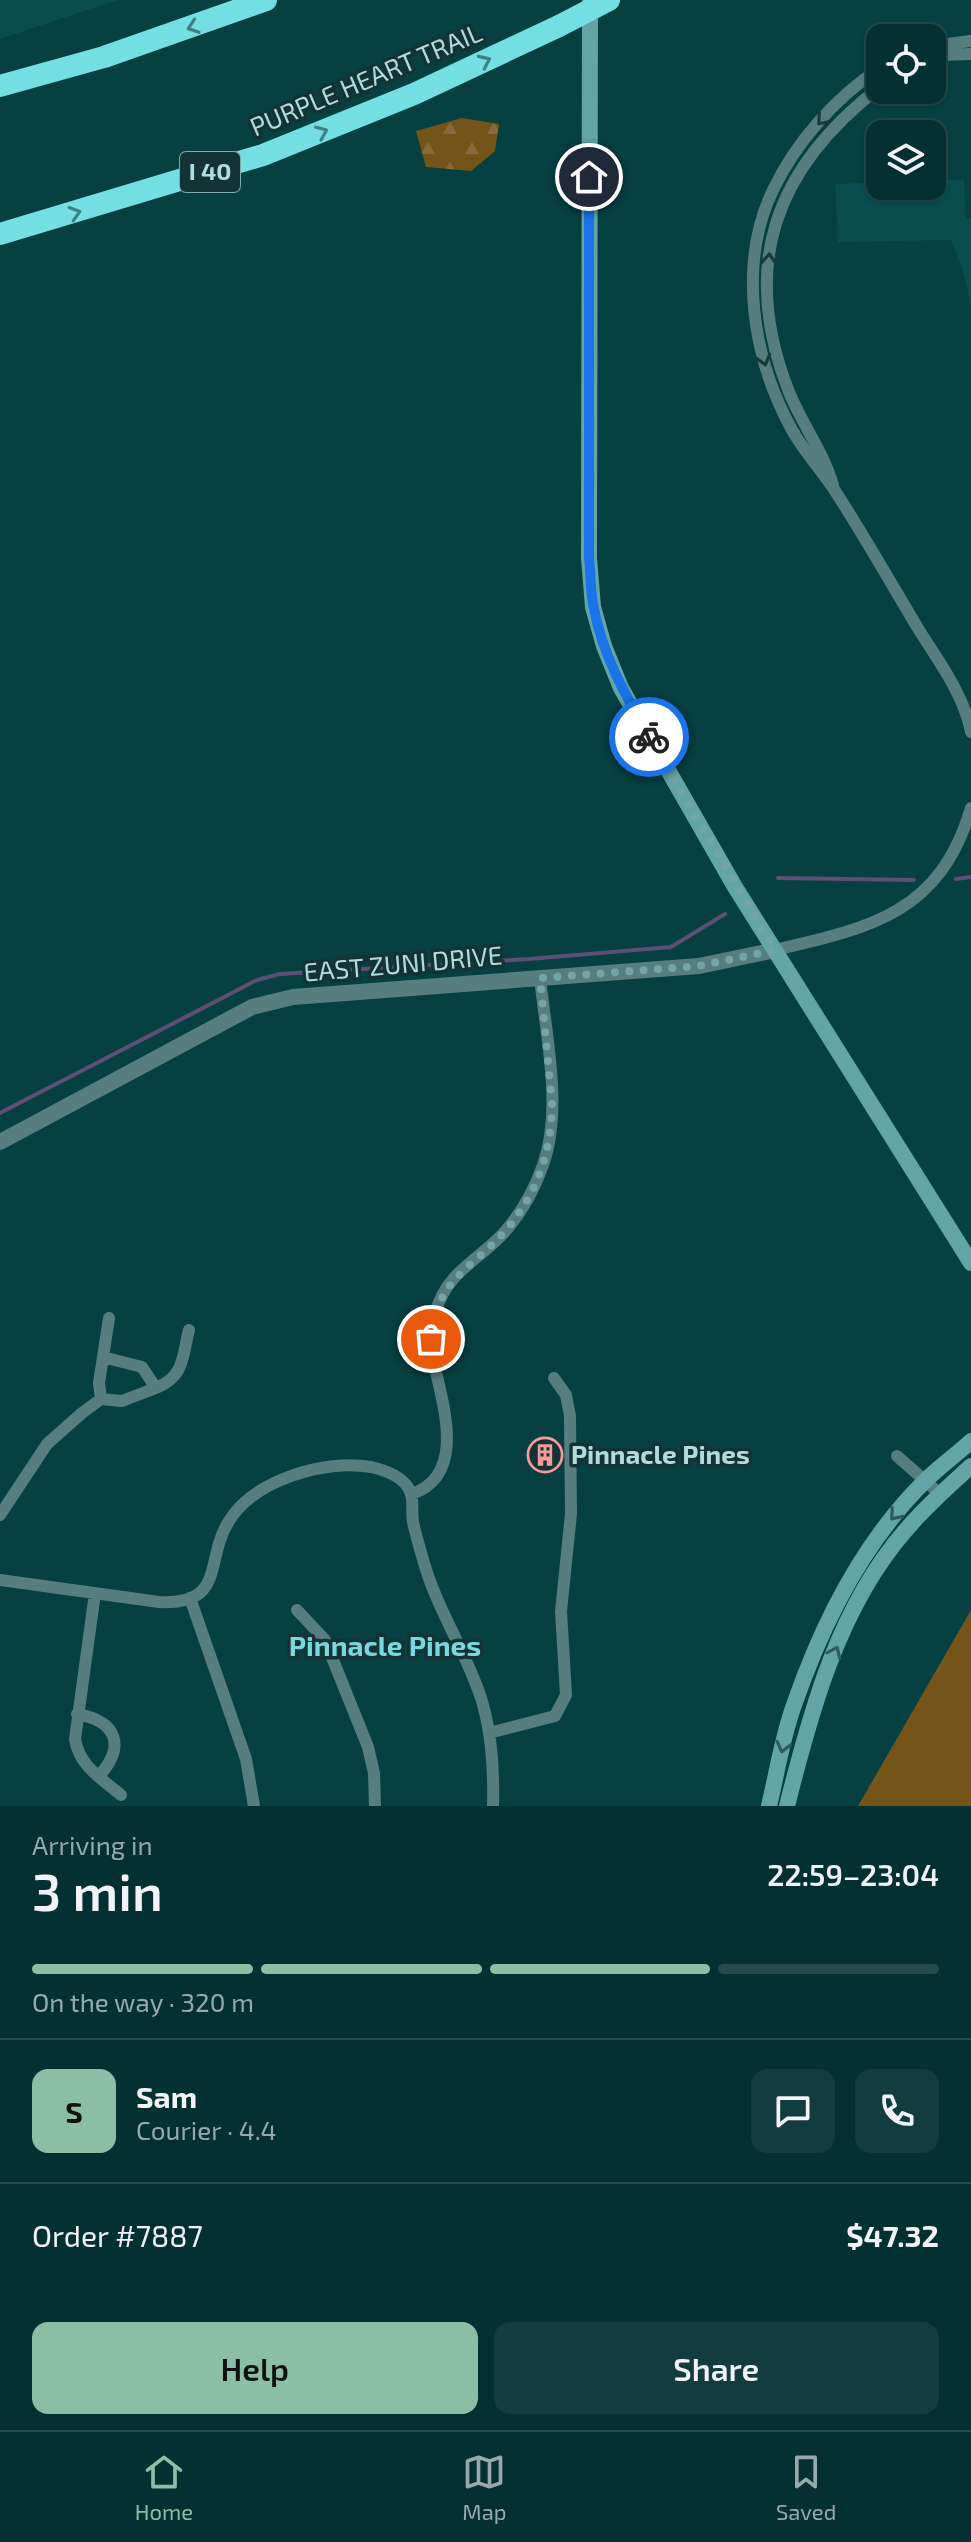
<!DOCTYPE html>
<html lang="en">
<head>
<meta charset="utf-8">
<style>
	body { margin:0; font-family:"Exo 2",sans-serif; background:#123c3d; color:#f1f3f6; height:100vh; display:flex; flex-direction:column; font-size:30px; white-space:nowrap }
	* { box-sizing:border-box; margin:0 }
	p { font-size:26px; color:#97a9ab }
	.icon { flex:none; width:44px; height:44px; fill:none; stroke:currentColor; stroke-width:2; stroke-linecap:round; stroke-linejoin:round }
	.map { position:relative; height:1806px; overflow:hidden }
	.details { display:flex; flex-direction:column; background:#043031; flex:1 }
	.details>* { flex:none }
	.tools { position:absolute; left:866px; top:24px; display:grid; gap:16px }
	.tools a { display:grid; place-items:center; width:80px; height:80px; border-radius:16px; background:#043031; box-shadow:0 2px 6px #0004,0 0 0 2px #254b4d; font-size:40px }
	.pin { position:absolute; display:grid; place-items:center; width:68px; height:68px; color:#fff; margin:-34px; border:4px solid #fff; border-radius:50%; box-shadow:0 2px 8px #0007 }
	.courier { position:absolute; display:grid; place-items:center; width:80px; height:80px; margin:-40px; border:6px solid #1a73e8; border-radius:50%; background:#fff; color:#222; box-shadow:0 2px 10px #0007 }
	.head em { font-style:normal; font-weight:600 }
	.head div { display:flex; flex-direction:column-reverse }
	.head { display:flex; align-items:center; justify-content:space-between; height:136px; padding:0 32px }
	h1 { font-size:52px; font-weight:600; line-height:60px }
	.bar { display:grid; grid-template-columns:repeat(4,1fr); gap:12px 8px; align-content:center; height:96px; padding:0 32px }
	.bar i { height:10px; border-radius:6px; background:#254b4d }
	.bar .current { background:#8abfa5 }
	.bar p { grid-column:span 4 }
	.line { display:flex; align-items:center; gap:20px; padding:0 32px; border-top:2px solid #254b4d }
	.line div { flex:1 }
	.round { display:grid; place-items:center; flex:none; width:84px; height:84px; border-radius:16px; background:#123c3d }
	.primary-button { display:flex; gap:16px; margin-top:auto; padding:16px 32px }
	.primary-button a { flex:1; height:92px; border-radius:16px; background:#8abfa5; color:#111; font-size:32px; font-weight:600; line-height:92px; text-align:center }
	.primary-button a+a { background:#123c3d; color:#f1f3f6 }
	.tab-bar { display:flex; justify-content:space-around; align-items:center; height:112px; border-top:2px solid #254b4d; background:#043031; font-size:22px; color:#97a9ab }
	.tab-bar a { display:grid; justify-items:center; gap:4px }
	.tab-bar .current { color:#8abfa5 }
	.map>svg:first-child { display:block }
	.built { fill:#094d4f }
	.green { fill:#75541a }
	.forest { fill:url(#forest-firs) }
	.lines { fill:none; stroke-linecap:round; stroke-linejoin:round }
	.stream { stroke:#5d4e73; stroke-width:4 }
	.minor { stroke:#567e7f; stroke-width:12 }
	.tertiary { stroke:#567e7f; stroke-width:16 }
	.secondary { stroke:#63a5a7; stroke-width:16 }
	.motorway { stroke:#73dfe2; stroke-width:22 }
	.motorway-bridge { stroke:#73dfe2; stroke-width:22 }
	.oneway { stroke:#3f8082 }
	.oneway2 { stroke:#1b3a3c }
	.oneway3 { stroke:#305b5c }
	.done { stroke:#74a5a6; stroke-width:8; stroke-dasharray:0 14.4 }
	.route { stroke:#1a73e8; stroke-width:10 }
	.labels { text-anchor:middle; stroke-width:7; stroke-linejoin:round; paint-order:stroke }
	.shield { fill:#143334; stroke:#81a9aa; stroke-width:2 }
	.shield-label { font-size:24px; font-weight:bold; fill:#b0dcdd }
	.street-label { font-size:26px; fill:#b0dcdd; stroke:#143334 }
	.poi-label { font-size:26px; font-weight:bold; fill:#b0dcdd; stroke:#143334; text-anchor:start }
	.neighbourhood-label { font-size:28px; font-weight:bold; fill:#78d8db; stroke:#143334 }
</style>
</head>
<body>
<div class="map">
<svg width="971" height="1806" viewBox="0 0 971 1806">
	<defs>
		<pattern id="forest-firs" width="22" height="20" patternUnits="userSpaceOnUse" patternTransform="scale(2)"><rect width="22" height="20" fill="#75541a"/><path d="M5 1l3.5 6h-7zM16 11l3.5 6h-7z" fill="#866c3b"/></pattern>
	</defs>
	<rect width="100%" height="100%" fill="#064041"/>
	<path class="built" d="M 0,0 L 118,0 L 0,39 Z
		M 964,179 L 966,218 L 971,218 L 971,306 L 963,271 L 951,240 L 838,242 L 835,184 L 880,182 L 880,186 L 932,186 L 932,181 Z"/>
	<path class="green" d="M 971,1610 L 971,1806 L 858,1806 Z"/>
	<path class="forest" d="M 462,118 L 499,124 L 495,151 L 471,171 L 426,167 L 416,131 Z"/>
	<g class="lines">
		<path class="stream" d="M 778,878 L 914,880
			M 956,879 L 971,877
			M 0,1113 L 257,980 L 280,974 L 529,959 L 671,947 L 725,914"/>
		<path class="minor" d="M 932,46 L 971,41
			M 932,60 L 942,55 L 971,54
			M 880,68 C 835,98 796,142 773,190 C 737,265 753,359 792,430 C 805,453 823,472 837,494 C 866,539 892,585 919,630 C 939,662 964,695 971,732
			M 833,485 C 823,451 802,424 789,392 C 739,265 775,168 880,87
			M 775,950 C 871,928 940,913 971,808
			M 103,1357 L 109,1318
			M 156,1388 C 185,1376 182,1357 189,1330
			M 897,1456 L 940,1494
			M 412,1494 C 469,1474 441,1400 433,1358 C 428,1331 435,1299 454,1278 C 470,1260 492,1248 508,1228 C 523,1210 535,1188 543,1165 C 563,1109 546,1036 540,978
			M 0,1515 L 47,1444 L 82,1413 L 101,1399 L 122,1401 L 156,1388 L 142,1367 L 103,1357 L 99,1383 L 101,1399
			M 0,1580 L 159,1602 C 227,1605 204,1560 229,1521 C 254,1480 325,1459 371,1467 C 384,1470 399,1475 407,1486 C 415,1496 411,1510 413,1522 C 416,1536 420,1549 424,1563 C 438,1611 466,1652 481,1698 C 492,1733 494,1769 493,1806
			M 95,1593 L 75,1739 C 79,1766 102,1779 121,1795
			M 190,1598 L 246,1759 L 254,1806
			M 297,1610 L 325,1640 L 368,1747 L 374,1773 L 375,1806
			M 77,1714 C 117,1721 126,1746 99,1776
			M 489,1733 L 555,1716 L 566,1695 L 561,1611 L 571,1514 L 570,1416 L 566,1395 L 554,1378"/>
		<path class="tertiary" d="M 0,1142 L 252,1007 L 293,997 L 699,966 L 775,950"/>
		<path class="secondary" d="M 590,2 L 589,558 L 593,607 L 604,646 L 621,688 L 735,887 L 971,1263
			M 769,1806 C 777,1773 782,1738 794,1705 C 822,1624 863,1542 925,1481 C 939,1467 956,1455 971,1441
			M 787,1806 C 811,1710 839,1607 905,1531 C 925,1507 948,1487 971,1466"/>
		<path class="motorway" d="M 0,86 L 104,57 L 266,0
			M 0,234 L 263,155 L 414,94 L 559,26"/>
		<path class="motorway-bridge" d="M 559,26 L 609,0"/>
	</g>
	<defs><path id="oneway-chevron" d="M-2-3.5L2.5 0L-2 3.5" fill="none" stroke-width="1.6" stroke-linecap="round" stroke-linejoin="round" transform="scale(2)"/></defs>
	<g class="oneway">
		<use href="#oneway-chevron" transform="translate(193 27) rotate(161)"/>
		<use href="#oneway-chevron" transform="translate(485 61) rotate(-25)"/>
		<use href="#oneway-chevron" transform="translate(322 132) rotate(-23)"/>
		<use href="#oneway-chevron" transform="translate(75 213) rotate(-17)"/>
	</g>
	<g class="oneway2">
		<use href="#oneway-chevron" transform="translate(822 120) rotate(131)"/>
		<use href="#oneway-chevron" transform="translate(769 259) rotate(-86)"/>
		<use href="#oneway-chevron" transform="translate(764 360) rotate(74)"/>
	</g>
	<g class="oneway3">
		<use href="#oneway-chevron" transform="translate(895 1515) rotate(130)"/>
		<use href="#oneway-chevron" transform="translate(835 1652) rotate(-66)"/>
		<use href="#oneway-chevron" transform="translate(783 1747) rotate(104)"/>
	</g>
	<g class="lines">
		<path class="done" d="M 431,1339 C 436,1278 472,1270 506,1230 C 537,1194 552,1150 552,1103 L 540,978 L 699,966 L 775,950 L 649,737"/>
		<path class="route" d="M 589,177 L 589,558 C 591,574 590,592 594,609 C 603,656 626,696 649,737"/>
	</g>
	<defs>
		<g id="building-ring" transform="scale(1.8)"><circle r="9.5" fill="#143334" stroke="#f59b9d" stroke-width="1.5"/><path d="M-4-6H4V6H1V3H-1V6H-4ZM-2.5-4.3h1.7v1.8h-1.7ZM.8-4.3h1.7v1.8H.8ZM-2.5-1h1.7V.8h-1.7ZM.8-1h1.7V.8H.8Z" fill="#f59b9d"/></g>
	</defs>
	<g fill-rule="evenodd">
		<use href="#building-ring" x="545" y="1455"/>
	</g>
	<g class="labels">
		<rect class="shield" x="180" y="152" width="60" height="40" rx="6"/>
		<g class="shield-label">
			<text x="210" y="180">I 40</text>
		</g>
		<g class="street-label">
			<text transform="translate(366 80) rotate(-23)" y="9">PURPLE HEART TRAIL</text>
			<text transform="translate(403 964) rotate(-5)" y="9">EAST ZUNI DRIVE</text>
		</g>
		<g class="poi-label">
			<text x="571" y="1464">Pinnacle Pines</text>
		</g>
		<g class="neighbourhood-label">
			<text x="385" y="1656">Pinnacle Pines</text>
		</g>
	</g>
</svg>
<div class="tools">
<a><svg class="icon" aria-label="locate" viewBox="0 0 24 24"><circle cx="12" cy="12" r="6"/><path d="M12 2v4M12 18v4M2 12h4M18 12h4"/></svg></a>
<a><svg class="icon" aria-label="layers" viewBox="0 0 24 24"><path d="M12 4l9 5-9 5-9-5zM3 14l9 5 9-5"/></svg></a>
</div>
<div class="pin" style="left:431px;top:1339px;background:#ea580c"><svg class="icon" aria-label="bag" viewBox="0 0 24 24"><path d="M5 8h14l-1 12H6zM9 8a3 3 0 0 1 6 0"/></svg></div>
<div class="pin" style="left:589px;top:177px;background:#1f2937"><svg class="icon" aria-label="home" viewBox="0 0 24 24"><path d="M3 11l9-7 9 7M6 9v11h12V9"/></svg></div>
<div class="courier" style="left:649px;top:737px"><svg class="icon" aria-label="bike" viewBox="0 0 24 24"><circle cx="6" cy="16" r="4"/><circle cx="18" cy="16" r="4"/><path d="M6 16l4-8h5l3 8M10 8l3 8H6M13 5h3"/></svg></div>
</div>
<section class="details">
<div class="head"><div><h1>3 min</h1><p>Arriving in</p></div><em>22:59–23:04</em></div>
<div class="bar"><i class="current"></i><i class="current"></i><i class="current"></i><i></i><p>On the way · 320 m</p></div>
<div class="line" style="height:144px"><b class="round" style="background:#8abfa5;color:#111">S</b><div><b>Sam</b><p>Courier · 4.4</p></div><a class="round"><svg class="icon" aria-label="chat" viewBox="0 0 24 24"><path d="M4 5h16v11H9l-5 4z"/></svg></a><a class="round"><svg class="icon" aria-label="phone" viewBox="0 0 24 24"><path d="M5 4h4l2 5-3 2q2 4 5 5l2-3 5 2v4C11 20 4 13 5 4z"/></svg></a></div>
<div class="line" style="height:104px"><div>Order #7887</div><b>$47.32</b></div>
<div class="primary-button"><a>Help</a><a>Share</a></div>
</section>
<nav class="tab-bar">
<a class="current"><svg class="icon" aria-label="home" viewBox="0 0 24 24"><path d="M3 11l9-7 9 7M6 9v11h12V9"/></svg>Home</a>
<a><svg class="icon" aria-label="map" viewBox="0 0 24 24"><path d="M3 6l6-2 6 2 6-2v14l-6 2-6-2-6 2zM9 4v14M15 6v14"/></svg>Map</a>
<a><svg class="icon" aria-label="saved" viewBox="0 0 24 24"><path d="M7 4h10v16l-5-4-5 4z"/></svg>Saved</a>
</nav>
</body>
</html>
